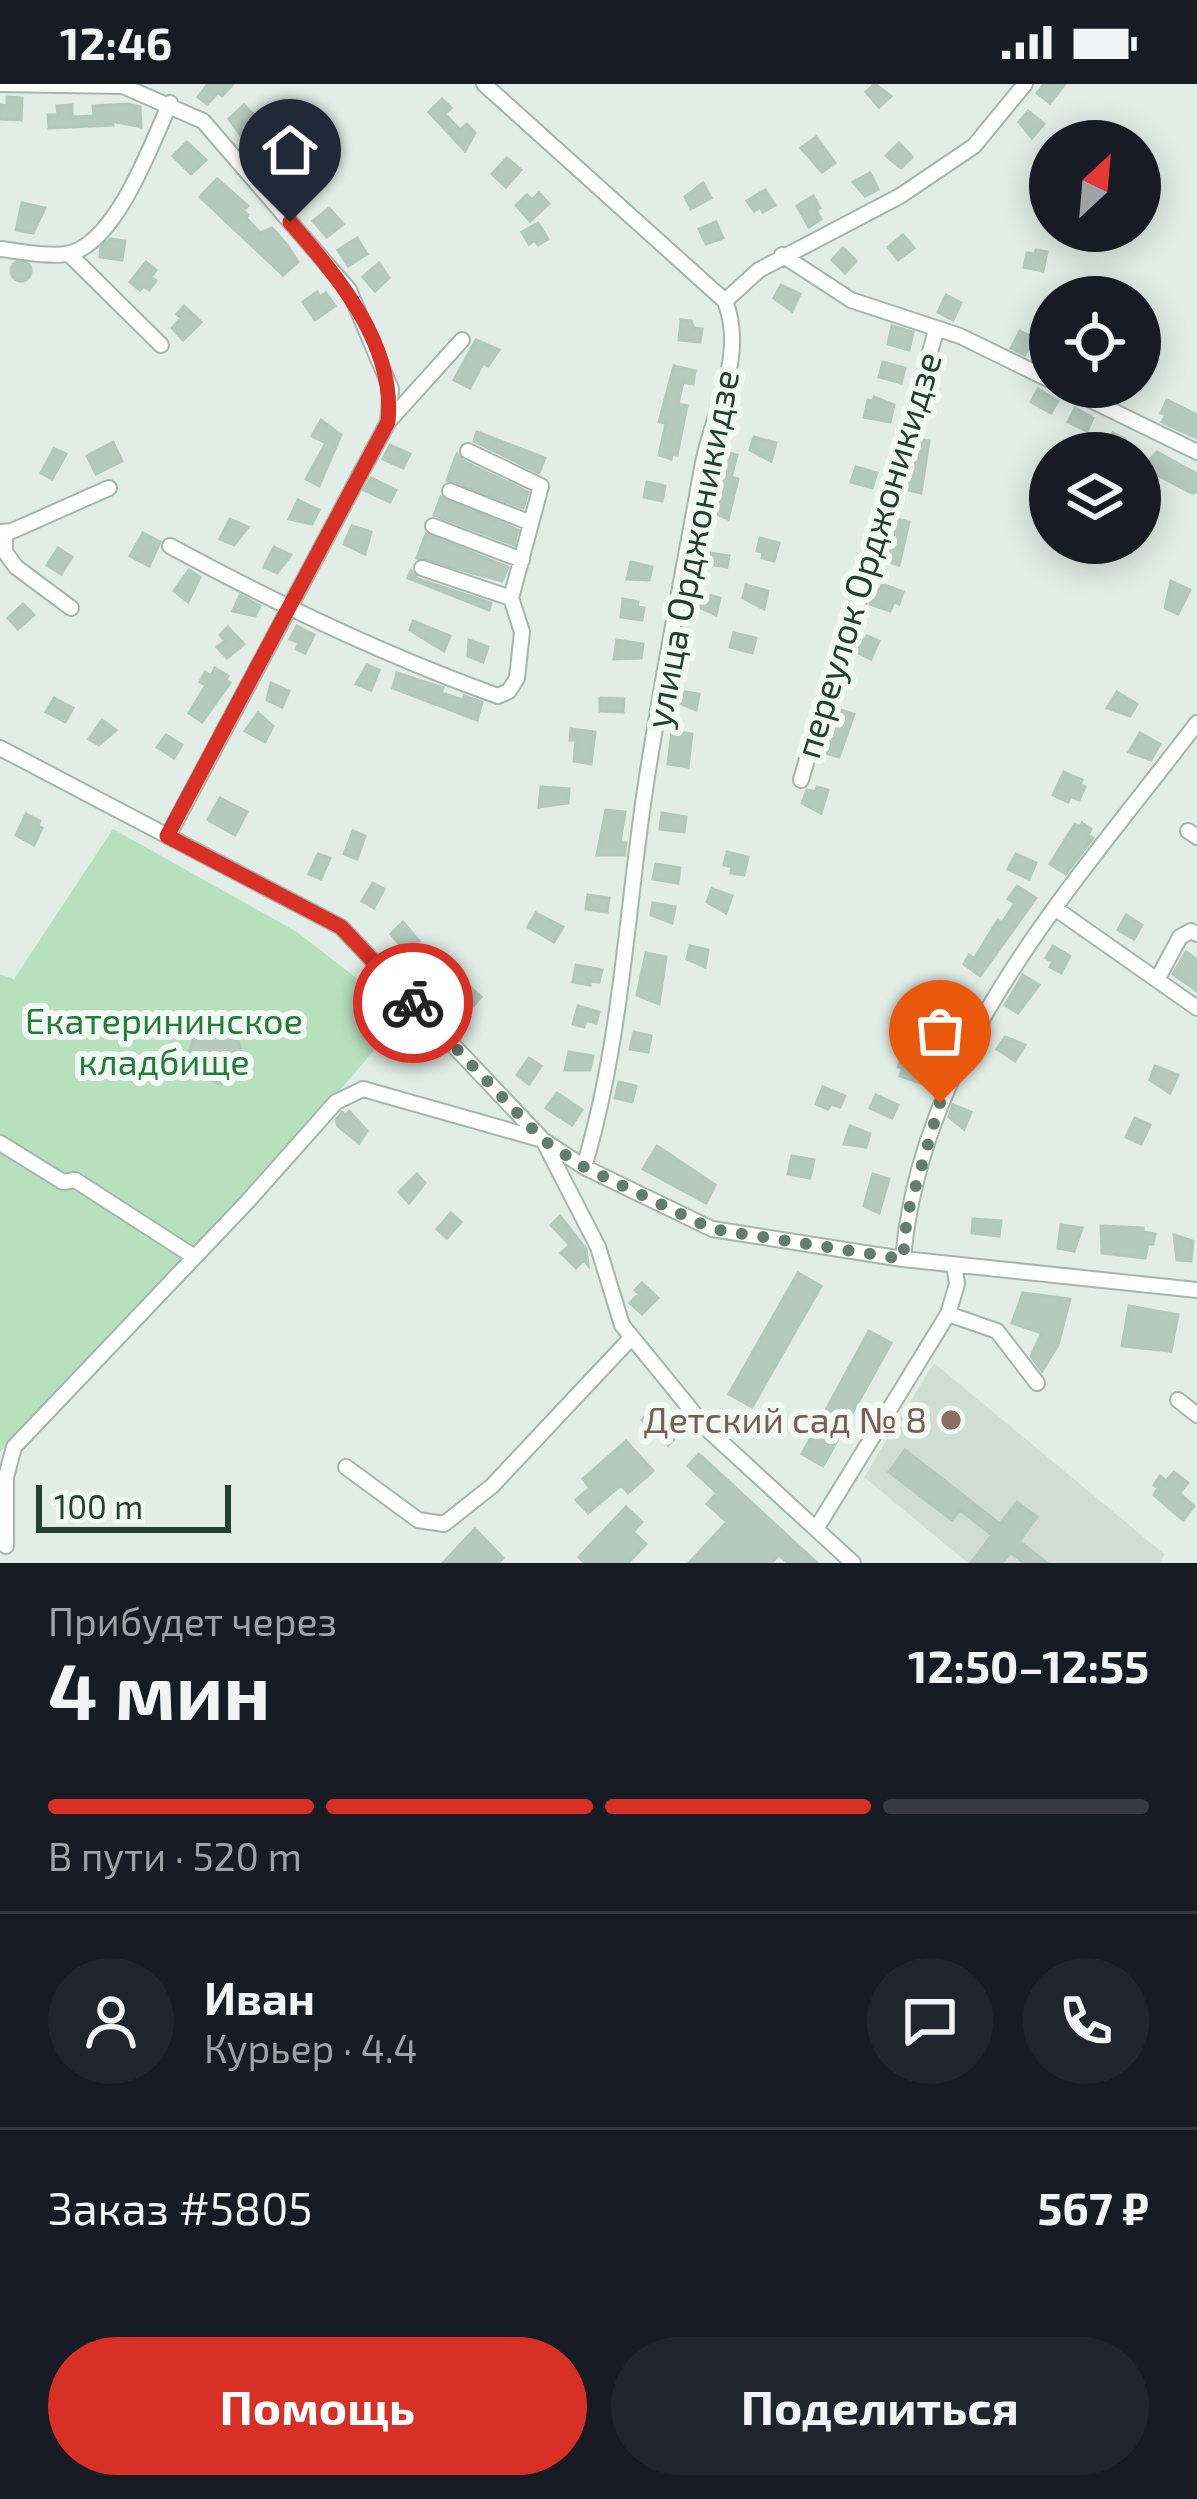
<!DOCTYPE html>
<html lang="ru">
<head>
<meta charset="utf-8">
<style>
	body { margin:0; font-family:"Exo 2",sans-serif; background:#20242c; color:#f1f3f6; height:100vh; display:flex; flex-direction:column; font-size:45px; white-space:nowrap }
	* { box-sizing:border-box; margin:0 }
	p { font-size:39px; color:#9ea1a6 }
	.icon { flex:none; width:66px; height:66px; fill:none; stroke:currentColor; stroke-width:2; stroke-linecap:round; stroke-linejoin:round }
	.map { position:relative; height:1479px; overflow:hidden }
	.drawer { display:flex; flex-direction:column; background:#171b24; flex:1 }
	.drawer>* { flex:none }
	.needle { width:78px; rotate:26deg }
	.buttons { position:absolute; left:1029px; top:36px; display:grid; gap:24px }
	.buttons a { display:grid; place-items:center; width:132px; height:132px; border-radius:50%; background:#171b24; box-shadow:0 6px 30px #0003; font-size:60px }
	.scale { position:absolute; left:36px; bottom:30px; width:195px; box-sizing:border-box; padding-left:12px; border:6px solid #1f4033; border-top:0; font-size:33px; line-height:42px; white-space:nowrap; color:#1f4033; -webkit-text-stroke:9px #f2f9f5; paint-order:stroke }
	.pin { position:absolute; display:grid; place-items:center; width:102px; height:102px; color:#fff; margin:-123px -51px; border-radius:50% 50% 50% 0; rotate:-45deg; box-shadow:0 0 12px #0007 }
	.pin .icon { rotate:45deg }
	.courier { position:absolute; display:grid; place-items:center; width:120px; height:120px; margin:-60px; border:9px solid #d93025; border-radius:50%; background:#fff; color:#222; box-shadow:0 3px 15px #0007 }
	.overview em { font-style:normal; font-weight:700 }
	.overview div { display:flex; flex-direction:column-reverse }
	.overview { display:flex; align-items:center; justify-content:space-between; height:204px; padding:0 48px }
	h1 { font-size:78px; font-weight:700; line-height:90px }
	.bar { display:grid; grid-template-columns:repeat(4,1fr); gap:18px 12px; align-content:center; height:144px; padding:0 48px }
	.bar i { height:15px; border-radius:9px; background:#363941 }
	.bar .on { background:#d93025 }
	.bar p { grid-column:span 4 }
	.line { display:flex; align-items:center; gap:30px; padding:0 48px; border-top:3px solid #363941 }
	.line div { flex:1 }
	.round { display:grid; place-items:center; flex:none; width:126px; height:126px; border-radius:63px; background:#20242c }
	.action { display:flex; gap:24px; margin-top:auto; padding:24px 48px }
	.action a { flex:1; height:138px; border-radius:72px; background:#d93025; color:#fff; font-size:48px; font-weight:700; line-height:138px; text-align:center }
	.action a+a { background:#20242c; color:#f1f3f6 }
	.status { display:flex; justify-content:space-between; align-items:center; height:84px; padding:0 60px; background:#171b24; direction:ltr }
	.status svg { height:33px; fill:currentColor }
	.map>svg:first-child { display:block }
	.built { fill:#cfddd5 }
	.green { fill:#b7e1bc }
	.building { fill:#b6c9be; stroke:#b2c8bc; stroke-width:3 }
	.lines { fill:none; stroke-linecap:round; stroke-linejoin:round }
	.minor-casing { stroke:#a3b6ad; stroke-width:18 }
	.minor { stroke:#fff; stroke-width:14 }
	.done { stroke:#637d72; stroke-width:12; stroke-dasharray:0 21.6 }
	.route { stroke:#d93025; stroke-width:15 }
	.education-dot { fill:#8d6e63; stroke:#f2f9f5; stroke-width:4.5 }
	.labels { text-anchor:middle; stroke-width:12; stroke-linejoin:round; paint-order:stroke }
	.street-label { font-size:36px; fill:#1f4033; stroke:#f2f9f5 }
	.park-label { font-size:36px; fill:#247c3a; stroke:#f2f9f5 }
	.education-label { font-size:36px; fill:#785e54; stroke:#f2f9f5; text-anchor:end }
</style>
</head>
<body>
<div class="status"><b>12:46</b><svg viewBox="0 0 49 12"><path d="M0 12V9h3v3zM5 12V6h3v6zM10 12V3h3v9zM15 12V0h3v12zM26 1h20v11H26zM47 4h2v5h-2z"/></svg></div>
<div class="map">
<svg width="1197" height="1479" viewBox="0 0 1197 1479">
	<rect width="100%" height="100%" fill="#e1ede6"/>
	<path class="built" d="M 934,1279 L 1164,1470 L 1161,1479 L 968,1479 L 864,1393 Z"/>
	<path class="green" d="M 113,745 L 297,848 L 404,931 L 330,1018 L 0,1368 L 0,890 L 14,895 Z"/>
	<path class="building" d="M 208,0 L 233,0 L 222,12 L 218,9 L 207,20 L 198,13 Z
		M 875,0 L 891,12 L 879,23 L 866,8 Z
		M 1044,0 L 1065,0 L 1050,19 L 1037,9 Z
		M 7,13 L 22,14 L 21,36 L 0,35 L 0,21 L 7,22 Z
		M 442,15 L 451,24 L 445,30 L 460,46 L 467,40 L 475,49 L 465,67 L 429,28 Z
		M 128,20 L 140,23 L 141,43 L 112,37 L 113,41 L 49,44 L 48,31 L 58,31 L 57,22 L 72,21 L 72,33 L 94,32 L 93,22 Z
		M 244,21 L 261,38 L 243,55 L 229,35 Z
		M 1028,27 L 1044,40 L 1032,54 L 1019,38 Z
		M 816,53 L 835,79 L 822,88 L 801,64 Z
		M 187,58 L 206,76 L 191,90 L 173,72 Z
		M 899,59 L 912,73 L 901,84 L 886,72 Z
		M 279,62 L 288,80 L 274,95 L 264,85 L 271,79 L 267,74 Z
		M 507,74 L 521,86 L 506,103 L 492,90 Z
		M 870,89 L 878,105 L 865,112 L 853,98 Z
		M 217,95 L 248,122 L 243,126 L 248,131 L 246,134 L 260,149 L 272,144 L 287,161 L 298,178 L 283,191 L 200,113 Z
		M 703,99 L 711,114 L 691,125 L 685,113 Z
		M 765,106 L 775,121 L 763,128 L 760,123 L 754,127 L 747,117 Z
		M 539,109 L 549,120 L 530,137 L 516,121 L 527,111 L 532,116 Z
		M 813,112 L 820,124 L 816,126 L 821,135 L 809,143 L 797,122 Z
		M 22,119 L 45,124 L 33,149 L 16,146 Z
		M 329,124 L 343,140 L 327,153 L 313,137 Z
		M 716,138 L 723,154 L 706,160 L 699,145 Z
		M 538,139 L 548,155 L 538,161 L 535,156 L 529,160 L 522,148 Z
		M 903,151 L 914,164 L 898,176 L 888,163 Z
		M 357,154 L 367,170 L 348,182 L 338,166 Z
		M 110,155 L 125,157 L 122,176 L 100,173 L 101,163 Z
		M 843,164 L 856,177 L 845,189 L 832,176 Z
		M 1036,166 L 1047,168 L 1043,187 L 1024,183 L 1027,169 L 1035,170 Z
		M11 187a10 10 0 1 1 20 0a10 10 0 1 1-20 0Z
		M 146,178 L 156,186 L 151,193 L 156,197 L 149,206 L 144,202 L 140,206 L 130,198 Z
		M 379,179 L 389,194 L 375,207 L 363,193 Z
		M 781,201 L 800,210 L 792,227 L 774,214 Z
		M 317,208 L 320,213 L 326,209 L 335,222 L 315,236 L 303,218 Z
		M 946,211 L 961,219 L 953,236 L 938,228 Z
		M 184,222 L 201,238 L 183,256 L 172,244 L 181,234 L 177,230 Z
		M 681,236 L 691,237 L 694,244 L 702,245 L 700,258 L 679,256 Z
		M 892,242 L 913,248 L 909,266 L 888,260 Z
		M 1020,247 L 1034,254 L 1025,271 L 1011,264 Z
		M 476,256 L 499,266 L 488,282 L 483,279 L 470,304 L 454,296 Z
		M 883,278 L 905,284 L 901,299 L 879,293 Z
		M 674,282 L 695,287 L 693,300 L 683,298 L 678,320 L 687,322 L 677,371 L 672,370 L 671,375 L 659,371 L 666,339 L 659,338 Z
		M 1038,305 L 1058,317 L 1051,329 L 1031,318 Z
		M 874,313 L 894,321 L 890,338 L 864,333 L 868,316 L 873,317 Z
		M 1167,316 L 1197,331 L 1197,354 L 1162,338 L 1166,331 L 1161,329 Z
		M 1075,324 L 1093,334 L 1087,347 L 1068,338 Z
		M 321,336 L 341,351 L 319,402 L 306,395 L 326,359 L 312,352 Z
		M 477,348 L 545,374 L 539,389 L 474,357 Z
		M 1113,349 L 1125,355 L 1121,365 L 1129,369 L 1097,369 Z
		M 754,353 L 776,359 L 771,377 L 750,366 Z
		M 917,354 L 929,357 L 921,409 L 903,405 L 906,394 L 911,395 Z
		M 113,358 L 122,377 L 96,390 L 87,372 Z
		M 390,361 L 410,370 L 403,384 L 383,375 Z
		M 54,365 L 66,370 L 52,395 L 41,389 Z
		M 720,367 L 737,371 L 731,393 L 738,395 L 728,435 L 708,426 Z
		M 1157,368 L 1197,390 L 1197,408 L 1191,409 L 1143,383 Z
		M 457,370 L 463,377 L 528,408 L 523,424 L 447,396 Z
		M 856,383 L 877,389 L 872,404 L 851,398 Z
		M 371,394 L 396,406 L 390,418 L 364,406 Z
		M 647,398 L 665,402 L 662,417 L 644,413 Z
		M 441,413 L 518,446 L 514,461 L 434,431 Z
		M 298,416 L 319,426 L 312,440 L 289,435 Z
		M 894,434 L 909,438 L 899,481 L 882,476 Z
		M 230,435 L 248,443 L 234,461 L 220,455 Z
		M 352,442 L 371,448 L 365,470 L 344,460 Z
		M 143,449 L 160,458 L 149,482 L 130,472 Z
		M 426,450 L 508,483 L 502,497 L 417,474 Z
		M 760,454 L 779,459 L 774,477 L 762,474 L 763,468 L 757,467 Z
		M 274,463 L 291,471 L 277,489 L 264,483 Z
		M 58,464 L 72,473 L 61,490 L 47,481 Z
		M 702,468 L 729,472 L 727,483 L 701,479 Z
		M 631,478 L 652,483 L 649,496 L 627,495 Z
		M 189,486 L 200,493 L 188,518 L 174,507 Z
		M 411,487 L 418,495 L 491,519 L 489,526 L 408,494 Z
		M 1171,497 L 1190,506 L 1178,530 L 1165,524 Z
		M 882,500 L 903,508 L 899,520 L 894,518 L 890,527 L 870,520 L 874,504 L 880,506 Z
		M 746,501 L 768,507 L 764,525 L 743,514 Z
		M 697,508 L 720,514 L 716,531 L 694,521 Z
		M 240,511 L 260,522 L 255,532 L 233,527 Z
		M 623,515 L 638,518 L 637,523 L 644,524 L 642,536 L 621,533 Z
		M 23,520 L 34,531 L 18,545 L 8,534 Z
		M 413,537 L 450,552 L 444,567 L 410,546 Z
		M 297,542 L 314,551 L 305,569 L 296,565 L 299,559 L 290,555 Z
		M 228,543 L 244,560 L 227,574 L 217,563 L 225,557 L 220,551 Z
		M 734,549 L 756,554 L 752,569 L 730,563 Z
		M 867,552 L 879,557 L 871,575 L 856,568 L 860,554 L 865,556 Z
		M 469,556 L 488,563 L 483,578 L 468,572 Z
		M 617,556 L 643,560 L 641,574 L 614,575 Z
		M 367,581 L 379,586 L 371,606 L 356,600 Z
		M 215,584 L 228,592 L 226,596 L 230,599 L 202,638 L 189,629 L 206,601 L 200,598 L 205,588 L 211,592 Z
		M 397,589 L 443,604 L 441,609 L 463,616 L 464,612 L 482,618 L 477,636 L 393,604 Z
		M 271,599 L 289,607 L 282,623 L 267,616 Z
		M 679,607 L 699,610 L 696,626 L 677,618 Z
		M 1117,608 L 1137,620 L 1130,632 L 1107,624 Z
		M 54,614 L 73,624 L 65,638 L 46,628 Z
		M 600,614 L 624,615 L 623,628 L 600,627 Z
		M 837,625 L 854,630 L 839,673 L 821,668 Z
		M 258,629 L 273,642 L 265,658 L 245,647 Z
		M 102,636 L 116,646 L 99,661 L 89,655 Z
		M 571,645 L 595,648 L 591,680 L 574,677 L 576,656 L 570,656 Z
		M 672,647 L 692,650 L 688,683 L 668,680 Z
		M 1140,649 L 1160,660 L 1151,676 L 1129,668 Z
		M 166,651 L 182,661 L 174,674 L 157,663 Z
		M 1064,688 L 1082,696 L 1080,700 L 1085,703 L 1079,716 L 1070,712 L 1068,718 L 1053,711 Z
		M 541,703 L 569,705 L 568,719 L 539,723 Z
		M 817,703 L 828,706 L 821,729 L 802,719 L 807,706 L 815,708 Z
		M 220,714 L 247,728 L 235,751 L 208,736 Z
		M 606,726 L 625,728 L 620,759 L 626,759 L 624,771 L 597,771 Z
		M 662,729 L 686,733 L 684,748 L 660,745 Z
		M 26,730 L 40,737 L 38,742 L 42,744 L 34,761 L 16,751 Z
		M 1082,739 L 1091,745 L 1088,751 L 1093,754 L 1066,790 L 1050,780 L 1075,740 L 1080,743 Z
		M 353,747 L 365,752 L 357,775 L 344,770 Z
		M 727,768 L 748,773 L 744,791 L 731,789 L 732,783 L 724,781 Z
		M 318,770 L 330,774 L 321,795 L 309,790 Z
		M 1016,770 L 1036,779 L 1029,795 L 1008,785 Z
		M 656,780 L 680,784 L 678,799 L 653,795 Z
		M 373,799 L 384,805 L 374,824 L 362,817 Z
		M 1017,802 L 1036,814 L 980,892 L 964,880 L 969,871 L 974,875 L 998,836 L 1002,839 L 1015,819 L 1008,815 Z
		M 712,805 L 732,812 L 726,829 L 707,818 Z
		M 588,811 L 609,814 L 607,828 L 586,825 Z
		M 653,819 L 675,823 L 672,839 L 651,831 Z
		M 536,829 L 563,843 L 554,858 L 528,843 Z
		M 1126,831 L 1142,841 L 1134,855 L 1118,846 Z
		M 403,838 L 419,857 L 406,868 L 391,850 Z
		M 690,862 L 708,866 L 705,883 L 687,875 Z
		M 1053,862 L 1070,872 L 1061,889 L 1050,883 L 1053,878 L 1046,874 Z
		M 1186,868 L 1197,876 L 1197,907 L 1173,890 Z
		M 646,869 L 666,873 L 659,920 L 637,911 Z
		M 442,879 L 481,913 L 473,922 L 469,918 L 462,926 L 428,895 Z
		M 576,881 L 602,886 L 599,898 L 590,897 L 590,901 L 573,898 Z
		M 1023,891 L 1039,901 L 1018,929 L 1005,921 Z
		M 939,904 L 958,915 L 951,927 L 932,916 Z
		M 578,922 L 599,928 L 596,939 L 586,936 L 584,943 L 573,940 Z
		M 917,939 L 939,950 L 931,966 L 922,961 L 915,983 L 925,986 L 921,999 L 900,992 L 902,984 L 898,983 Z
		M 217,944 L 239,958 L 242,973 L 237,990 L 222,1000 L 199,993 L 192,984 L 193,973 L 188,971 L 194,954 L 199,956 L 204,946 Z
		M 634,948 L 651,952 L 648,968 L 630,965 Z
		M 1005,953 L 1025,961 L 1015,977 L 997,965 Z
		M 569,968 L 593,972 L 590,986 L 565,986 Z
		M 529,974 L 541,982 L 529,1000 L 517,991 Z
		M 1155,982 L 1178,991 L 1170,1009 L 1150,996 Z
		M 619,998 L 636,1002 L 632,1018 L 615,1014 Z
		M 823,1003 L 845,1012 L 840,1023 L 831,1020 L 828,1025 L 816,1020 Z
		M 557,1009 L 582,1026 L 572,1041 L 546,1024 Z
		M 876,1011 L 898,1021 L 892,1034 L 870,1024 Z
		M 953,1021 L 971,1028 L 964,1045 L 949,1033 Z
		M 349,1027 L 367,1047 L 359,1059 L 338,1042 L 336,1036 L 342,1028 L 346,1031 Z
		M 1135,1034 L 1150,1041 L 1141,1060 L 1126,1053 Z
		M 850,1042 L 870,1050 L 866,1063 L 844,1060 Z
		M 657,1062 L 715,1101 L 706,1119 L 643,1085 Z
		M 792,1072 L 814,1076 L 810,1094 L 788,1090 Z
		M 417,1090 L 425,1099 L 409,1119 L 399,1108 Z
		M 873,1090 L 889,1095 L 879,1129 L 864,1122 Z
		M 451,1129 L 461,1138 L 447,1154 L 437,1145 Z
		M 560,1132 L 586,1165 L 588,1181 L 584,1176 L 576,1184 L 561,1169 L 570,1161 L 551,1141 Z
		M 973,1135 L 1001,1137 L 999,1152 L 972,1149 Z
		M 1061,1141 L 1082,1144 L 1074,1167 L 1058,1164 Z
		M 1101,1142 L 1143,1144 L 1143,1148 L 1155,1150 L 1153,1160 L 1148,1160 L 1145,1174 L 1102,1169 Z
		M 1174,1151 L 1193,1157 L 1191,1177 L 1177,1176 Z
		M 798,1189 L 821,1202 L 752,1323 L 729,1310 Z
		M 642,1199 L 658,1214 L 642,1230 L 630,1219 L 639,1210 L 635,1206 Z
		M 1023,1209 L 1070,1215 L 1058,1261 L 1042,1287 L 1031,1272 L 1042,1249 L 1012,1239 Z
		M 1129,1222 L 1178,1231 L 1171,1267 L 1122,1262 Z
		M 869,1247 L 891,1259 L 823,1382 L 802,1370 Z
		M 655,1322 L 681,1347 L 668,1361 L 642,1336 Z
		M 626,1357 L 653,1387 L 628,1409 L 621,1401 L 588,1429 L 576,1416 L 590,1404 L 583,1395 Z
		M 905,1366 L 1000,1440 L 1017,1418 L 1037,1433 L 1019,1457 L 1047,1479 L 1024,1479 L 1011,1468 L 1002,1479 L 971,1479 L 992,1451 L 960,1426 L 952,1436 L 889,1388 Z
		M 699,1370 L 817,1479 L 788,1479 L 779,1471 L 771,1479 L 689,1479 L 727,1438 L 707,1420 L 717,1409 L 688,1382 Z
		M 1174,1388 L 1188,1399 L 1179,1409 L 1194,1422 L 1183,1436 L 1154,1411 L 1158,1404 L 1154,1401 L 1160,1392 L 1166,1397 Z
		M 626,1423 L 642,1438 L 633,1448 L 646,1460 L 628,1479 L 585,1479 L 579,1473 Z
		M 475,1445 L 503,1474 L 498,1479 L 443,1479 Z"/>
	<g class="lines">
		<g class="minor-casing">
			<path id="minor" d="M 0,0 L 123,2 L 203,37 L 349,206 L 391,305 L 388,338
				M 484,0 L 725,217
				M 0,165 C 20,167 46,173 66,170 C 115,163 152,59 170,19
				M 69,170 L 161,261
				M 782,171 L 851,216 L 960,252 L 1050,296
				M 1064,303 L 1197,368
				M 450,407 L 531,439
				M 433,442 L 522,476
				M 0,448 L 12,447 L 109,404
				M 5,448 L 5,468 L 16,483 L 71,524
				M 170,462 C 277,520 383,571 498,612 L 509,607 L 517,594 L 522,548 L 511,514 L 541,402 L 468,367
				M 422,484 L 511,514
				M 0,664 L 341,843 L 543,1056 L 584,1083 L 712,1145 L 903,1175 L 1197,1206
				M 801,696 L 829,599 L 840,583 L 936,247
				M 1188,747 L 1197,753
				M 168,752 L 388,338 L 462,256
				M 1056,825 L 1197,924
				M 1158,894 L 1180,853 L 1191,847 L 1197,850
				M 0,1059 L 63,1098 L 75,1096 L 193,1172
				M 584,1083 C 621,960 626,833 645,706 C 661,599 683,491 702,384 C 712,328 747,273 725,217 L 759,186 L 900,112 L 974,62 L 1025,0
				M 903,1175 C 921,963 1074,801 1197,639
				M 948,1230 L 997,1247 L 1037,1299
				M 1178,1316 L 1197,1331
				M 346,1383 L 418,1436 L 444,1440 L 492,1402 L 632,1253
				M 816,1445 L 948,1230 L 957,1200 L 954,1181
				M 6,1462 L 6,1393 L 14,1363 L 248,1117 L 336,1018 L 363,1005 L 543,1056 L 598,1163 L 622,1241 L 706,1344 L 853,1479"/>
		</g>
		<use href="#minor" class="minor"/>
	</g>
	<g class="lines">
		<path class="done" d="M 413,919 L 543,1056 L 584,1083 L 712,1145 L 903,1175 L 907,1132 L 940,1019"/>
		<path class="route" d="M 290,138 C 338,193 396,261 388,338 L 167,752 L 341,843 L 413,919"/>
	</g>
	<circle class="education-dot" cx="951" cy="1336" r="12"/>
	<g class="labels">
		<g class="street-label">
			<text transform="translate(692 465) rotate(-79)" y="13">улица Орджоникидзе</text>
			<text transform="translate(868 471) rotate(-73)" y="13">переулок Орджоникидзе</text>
		</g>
		<g class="park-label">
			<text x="164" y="950">Екатерининское<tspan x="164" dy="41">кладбище</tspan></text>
		</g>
		<g class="education-label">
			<text x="927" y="1349">Детский сад № 8</text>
		</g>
	</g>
</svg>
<div class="buttons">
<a><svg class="needle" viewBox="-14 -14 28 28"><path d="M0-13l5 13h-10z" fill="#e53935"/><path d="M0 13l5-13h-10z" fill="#9ea1a6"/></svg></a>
<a><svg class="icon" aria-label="locate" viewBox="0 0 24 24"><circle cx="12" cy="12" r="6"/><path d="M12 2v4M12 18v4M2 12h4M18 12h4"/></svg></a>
<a><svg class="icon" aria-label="layers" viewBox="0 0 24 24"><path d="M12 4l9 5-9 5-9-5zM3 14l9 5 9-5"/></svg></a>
</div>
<div class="scale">100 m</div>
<div class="pin" style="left:940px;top:1019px;background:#ea580c"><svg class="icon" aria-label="bag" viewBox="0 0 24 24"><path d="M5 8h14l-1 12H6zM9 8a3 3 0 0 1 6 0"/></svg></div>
<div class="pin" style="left:290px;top:138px;background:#1f2937"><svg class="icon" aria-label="home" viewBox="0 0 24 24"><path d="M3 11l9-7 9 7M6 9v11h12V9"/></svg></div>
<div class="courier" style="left:413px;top:919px"><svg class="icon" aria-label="bike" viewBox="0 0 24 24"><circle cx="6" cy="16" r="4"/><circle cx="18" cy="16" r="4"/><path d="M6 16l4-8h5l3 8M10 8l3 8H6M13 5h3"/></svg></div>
</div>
<section class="drawer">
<div class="overview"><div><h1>4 мин</h1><p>Прибудет через</p></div><em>12:50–12:55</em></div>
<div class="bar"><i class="on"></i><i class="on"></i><i class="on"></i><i></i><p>В пути · 520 m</p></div>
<div class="line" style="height:216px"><a class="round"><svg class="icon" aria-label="person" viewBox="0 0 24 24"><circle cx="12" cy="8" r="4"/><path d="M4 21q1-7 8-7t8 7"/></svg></a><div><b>Иван</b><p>Курьер · 4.4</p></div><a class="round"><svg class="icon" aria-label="chat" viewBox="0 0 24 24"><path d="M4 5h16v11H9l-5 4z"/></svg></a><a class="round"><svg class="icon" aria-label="phone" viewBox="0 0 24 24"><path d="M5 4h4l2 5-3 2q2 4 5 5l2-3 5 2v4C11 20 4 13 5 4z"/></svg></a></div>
<div class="line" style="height:156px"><div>Заказ #5805</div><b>567 ₽</b></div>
<div class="action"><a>Помощь</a><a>Поделиться</a></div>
</section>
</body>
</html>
